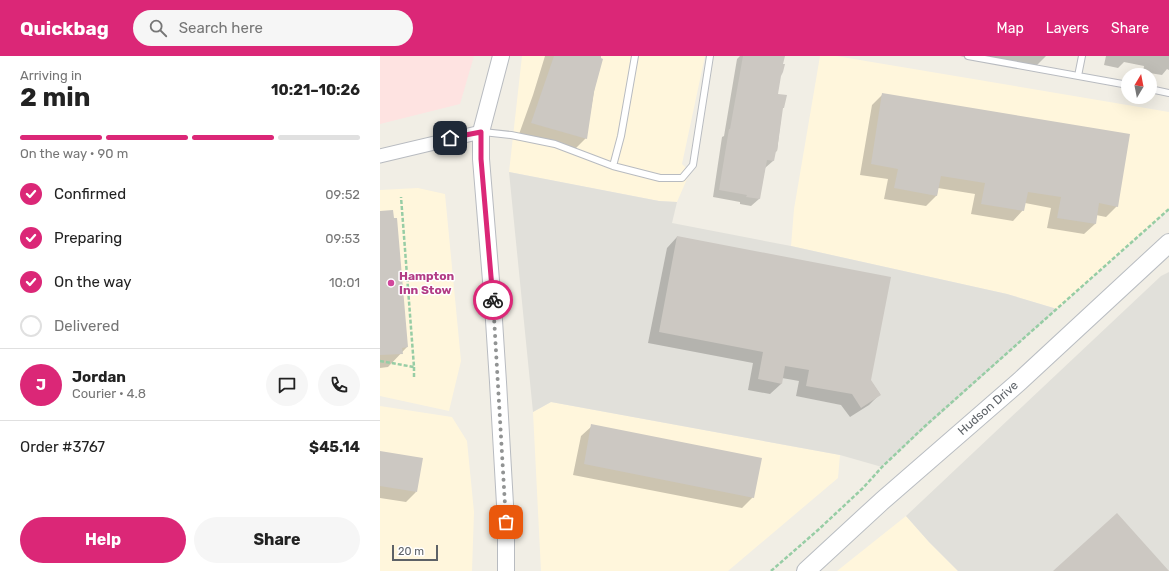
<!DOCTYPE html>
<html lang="en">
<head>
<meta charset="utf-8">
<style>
	body { margin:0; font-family:Rubik,sans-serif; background:#f6f6f6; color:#222; height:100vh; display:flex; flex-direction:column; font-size:15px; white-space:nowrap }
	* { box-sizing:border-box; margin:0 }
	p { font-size:13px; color:#767676 }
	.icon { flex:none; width:22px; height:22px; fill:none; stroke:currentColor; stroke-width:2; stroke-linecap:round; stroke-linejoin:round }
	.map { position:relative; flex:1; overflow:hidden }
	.drawer { display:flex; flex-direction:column; background:#fff; width:380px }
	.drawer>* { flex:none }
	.needle { width:26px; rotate:10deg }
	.fabs { position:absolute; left:741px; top:12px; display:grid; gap:8px }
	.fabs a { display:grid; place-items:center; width:36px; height:36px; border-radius:50%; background:#fff; box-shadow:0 4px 16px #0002; font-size:20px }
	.scale { position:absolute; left:12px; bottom:10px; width:46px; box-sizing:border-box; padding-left:4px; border:2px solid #5d6267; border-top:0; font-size:11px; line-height:14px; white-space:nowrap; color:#5d6267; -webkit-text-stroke:3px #fff; paint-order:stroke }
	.pin { position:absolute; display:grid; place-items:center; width:34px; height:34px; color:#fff; margin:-17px; border-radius:8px; box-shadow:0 2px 6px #0006 }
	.courier { position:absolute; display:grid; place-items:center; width:40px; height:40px; margin:-20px; border:3px solid #db2777; border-radius:50%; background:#fff; color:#222; box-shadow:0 1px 5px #0007 }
	.headline em { font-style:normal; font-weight:700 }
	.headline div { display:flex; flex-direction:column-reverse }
	.headline { display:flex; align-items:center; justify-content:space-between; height:68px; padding:0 20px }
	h1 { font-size:26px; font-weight:700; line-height:30px }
	.bar { display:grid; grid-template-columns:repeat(4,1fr); gap:6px 4px; align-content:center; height:48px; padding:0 20px }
	.bar i { height:5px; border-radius:3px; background:#e0e0e0 }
	.bar .on { background:#db2777 }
	.bar p { grid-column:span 4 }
	.line { display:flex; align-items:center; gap:10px; padding:0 20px; border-top:1px solid #e0e0e0 }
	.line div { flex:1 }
	.round { display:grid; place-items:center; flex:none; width:42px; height:42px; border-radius:21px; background:#f6f6f6 }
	ol { padding:0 20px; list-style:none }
	li { display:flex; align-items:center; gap:12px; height:44px }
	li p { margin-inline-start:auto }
	li .icon { padding:4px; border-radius:50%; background:#db2777; color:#fff; stroke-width:4 }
	li:last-child { color:#767676 }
	li i { width:22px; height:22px; border:2px solid #e0e0e0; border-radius:50% }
	.action { display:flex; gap:8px; margin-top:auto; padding:8px 20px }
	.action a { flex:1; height:46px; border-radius:24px; background:#db2777; color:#fff; font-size:16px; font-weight:700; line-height:46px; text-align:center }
	.action a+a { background:#f6f6f6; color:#222 }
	header { display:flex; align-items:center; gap:24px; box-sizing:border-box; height:56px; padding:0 20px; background:#db2777; color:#fff }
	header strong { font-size:19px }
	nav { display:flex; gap:22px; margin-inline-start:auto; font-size:14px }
	.search { width:280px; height:36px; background:#f6f6f6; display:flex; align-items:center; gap:10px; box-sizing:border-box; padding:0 14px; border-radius:22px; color:#767676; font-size:15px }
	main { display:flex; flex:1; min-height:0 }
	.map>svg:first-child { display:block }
	.commercial { fill:#fff6dc }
	.industrial { fill:#e1e0da }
	.medical { fill:#fee3e1 }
	.shadow { fill:#0003 }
	.building { fill:#ccc8c2 }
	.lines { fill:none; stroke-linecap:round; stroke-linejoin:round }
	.service-casing { stroke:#b8bbc0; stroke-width:8 }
	.minor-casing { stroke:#b8bbc0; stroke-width:15 }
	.tertiary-casing { stroke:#b8bbc0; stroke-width:18 }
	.secondary-casing { stroke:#b9bdc2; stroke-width:20 }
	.path { stroke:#97cda5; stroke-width:2.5; stroke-dasharray:4 2; stroke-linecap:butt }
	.service { stroke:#fff; stroke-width:6 }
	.minor { stroke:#fff; stroke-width:13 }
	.tertiary { stroke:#fff; stroke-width:16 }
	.secondary { stroke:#fff; stroke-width:18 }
	.done { stroke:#919393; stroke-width:4; stroke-dasharray:0 7.2 }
	.route { stroke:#db2777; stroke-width:5 }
	.hotel-dot { fill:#d1479c; stroke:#fff; stroke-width:1.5 }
	.labels { text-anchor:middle; stroke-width:3; stroke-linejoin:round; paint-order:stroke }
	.hotel-label { font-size:12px; font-weight:bold; fill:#b23c85; stroke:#fff; text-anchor:start }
	.street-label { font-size:12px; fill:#5d6267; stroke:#fff }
</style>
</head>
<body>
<header>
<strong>Quickbag</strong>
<div class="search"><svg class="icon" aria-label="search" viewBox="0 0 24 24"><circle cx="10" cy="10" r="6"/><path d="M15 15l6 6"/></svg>Search here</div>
<nav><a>Map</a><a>Layers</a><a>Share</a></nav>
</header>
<main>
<section class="drawer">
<div class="headline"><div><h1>2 min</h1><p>Arriving in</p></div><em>10:21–10:26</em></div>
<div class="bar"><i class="on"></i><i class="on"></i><i class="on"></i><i></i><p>On the way · 90 m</p></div>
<ol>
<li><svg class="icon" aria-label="check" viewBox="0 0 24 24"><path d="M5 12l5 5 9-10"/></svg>Confirmed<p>09:52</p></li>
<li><svg class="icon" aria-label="check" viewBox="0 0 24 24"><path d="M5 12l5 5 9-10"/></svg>Preparing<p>09:53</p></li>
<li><svg class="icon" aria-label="check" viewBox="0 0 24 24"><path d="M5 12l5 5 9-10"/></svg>On the way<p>10:01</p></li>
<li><i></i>Delivered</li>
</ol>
<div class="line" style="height:72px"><b class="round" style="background:#db2777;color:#fff">J</b><div><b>Jordan</b><p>Courier · 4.8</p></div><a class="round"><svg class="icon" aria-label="chat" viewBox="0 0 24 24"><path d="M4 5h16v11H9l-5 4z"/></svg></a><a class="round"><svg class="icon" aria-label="phone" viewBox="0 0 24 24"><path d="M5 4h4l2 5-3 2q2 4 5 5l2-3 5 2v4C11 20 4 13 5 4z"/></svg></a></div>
<div class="line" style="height:52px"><div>Order #3767</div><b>$45.14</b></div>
<div class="action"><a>Help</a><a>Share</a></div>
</section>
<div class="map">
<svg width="789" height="515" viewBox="0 0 789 515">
	<rect width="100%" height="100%" fill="#f1eee5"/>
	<path class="commercial" d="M 142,0 L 325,0 L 302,108 L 310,116 L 297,146 L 279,145 L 129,116 Z
		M 440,0 L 456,0 L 789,56 L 789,153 L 677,253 L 627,238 L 411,190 L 414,153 Z
		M 38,132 L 65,138 L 81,305 L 69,355 L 0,340 L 0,134 Z
		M 171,346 L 460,399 L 458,422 L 348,515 L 161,515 L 153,356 Z
		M 0,350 L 72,361 L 87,385 L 94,456 L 92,515 L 0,515 Z
		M 526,460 L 549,486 L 578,515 L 457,515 Z"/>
	<path class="industrial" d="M 129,116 L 279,145 L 297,146 L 292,167 L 411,190 L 627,238 L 677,253 L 502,411 L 460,399 L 171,346 L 153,356 Z
		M 789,216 L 789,515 L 578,515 L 549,486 L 526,460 L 781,220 Z"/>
	<path class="medical" d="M 0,0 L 94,0 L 80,48 L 0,68 Z"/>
	<path class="shadow" d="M 165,0 L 220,0 L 206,82 L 192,96 L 138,81 L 153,39 Z
		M 360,0 L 392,0 L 400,19 L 397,38 L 403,52 L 402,53 L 397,95 L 394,97 L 393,105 L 385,112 L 379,143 L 371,150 L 360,148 L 360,146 L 333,141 L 342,81 L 344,80 L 357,3 Z
		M 580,0 L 666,0 L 652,14 Z
		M 726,0 L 789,0 L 789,14 L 787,13 L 782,19 L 763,16 L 764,10 L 744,6 L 738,12 L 724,9 Z
		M 503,38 L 737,150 L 726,161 L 716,159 L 715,168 L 704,178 L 667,172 L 671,152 L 645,147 L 643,154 L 633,165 L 591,158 L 595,138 L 558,132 L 557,139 L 546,150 L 504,143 L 508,123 L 480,119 L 492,49 Z
		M 0,156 L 27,291 L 8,311 L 0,312 Z
		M 297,181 L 490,324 L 500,338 L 489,349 L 470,361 L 461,349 L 416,340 L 419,325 L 402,322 L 401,328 L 390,338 L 368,334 L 373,307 L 268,287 L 287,192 Z
		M 212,370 L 373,441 L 362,452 L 193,419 L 201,380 Z
		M 0,396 L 36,436 L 26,446 L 0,442 Z"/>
	<path class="building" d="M 174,0 L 221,0 L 221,2 L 223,3 L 214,36 L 207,83 L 151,67 Z
		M 363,0 L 405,0 L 403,8 L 405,8 L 403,16 L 401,20 L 398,38 L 407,39 L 404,52 L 403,52 L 397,95 L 396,95 L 394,105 L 387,104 L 380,143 L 366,141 L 367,139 L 339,134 L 349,73 L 350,73 Z
		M 502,37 L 750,78 L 738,151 L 719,147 L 716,168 L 677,162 L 681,141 L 648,136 L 644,155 L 601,148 L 605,127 L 561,120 L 557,140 L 514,132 L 518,113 L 491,108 Z
		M 13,154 L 14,162 L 17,162 L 28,291 L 22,292 L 23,298 L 0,299 L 0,155 Z
		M 297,180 L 511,221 L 491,324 L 501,339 L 481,352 L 472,338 L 426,330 L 429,314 L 405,310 L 402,328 L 378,323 L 383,296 L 279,276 Z
		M 211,368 L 382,402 L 374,442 L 204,408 Z
		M 0,395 L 43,402 L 37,436 L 0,430 Z
		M 737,457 L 789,515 L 673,515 Z"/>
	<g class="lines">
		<g class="service-casing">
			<path id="service" d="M 588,0 L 748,29
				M 698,20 L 702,0
				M 770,33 L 789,37
				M 103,76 L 131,79 L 175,88 L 233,110 L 280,122 L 302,122 L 313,109 L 330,0
				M 233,110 L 241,80 L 255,0"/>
		</g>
		<g class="minor-casing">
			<path id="minor" d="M 0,100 L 101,76"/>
		</g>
		<g class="tertiary-casing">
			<path id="tertiary" d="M 121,0 L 101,76 L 101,103 L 113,249 L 118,326 L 126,466 L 126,515"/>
		</g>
		<g class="secondary-casing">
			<path id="secondary" d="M 426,515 L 502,445 L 640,325 L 789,187"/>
		</g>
		<path class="path" d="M 0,305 L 34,311 L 21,141
			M 34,311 L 34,321
			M 391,515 L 438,474 L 483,432 L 502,411 L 544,371 L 789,153"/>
		<use href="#service" class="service"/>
		<use href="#minor" class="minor"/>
		<use href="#tertiary" class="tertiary"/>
		<use href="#secondary" class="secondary"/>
	</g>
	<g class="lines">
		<path class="done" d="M 113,244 L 126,466"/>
		<path class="route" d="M 70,82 L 101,76 L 101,103 L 113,244"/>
	</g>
	<circle class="hotel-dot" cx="11" cy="227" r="4"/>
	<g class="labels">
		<g class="hotel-label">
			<text x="19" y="224">Hampton<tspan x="19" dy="14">Inn Stow</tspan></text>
		</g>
		<g class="street-label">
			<text transform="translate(608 352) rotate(-41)" y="4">Hudson Drive</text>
		</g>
	</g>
</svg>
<div class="fabs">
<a><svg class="needle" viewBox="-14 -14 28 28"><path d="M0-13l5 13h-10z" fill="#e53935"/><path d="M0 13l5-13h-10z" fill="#767676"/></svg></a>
</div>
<div class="scale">20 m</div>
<div class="pin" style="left:126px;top:466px;background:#ea580c"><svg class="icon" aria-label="bag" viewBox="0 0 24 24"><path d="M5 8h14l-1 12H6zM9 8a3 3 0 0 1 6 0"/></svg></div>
<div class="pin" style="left:70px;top:82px;background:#1f2937"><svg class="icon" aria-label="home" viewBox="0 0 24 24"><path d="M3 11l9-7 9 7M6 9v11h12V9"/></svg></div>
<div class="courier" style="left:113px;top:244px"><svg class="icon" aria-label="bike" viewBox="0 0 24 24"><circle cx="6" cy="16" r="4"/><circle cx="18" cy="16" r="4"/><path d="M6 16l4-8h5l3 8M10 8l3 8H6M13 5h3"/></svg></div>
</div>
</main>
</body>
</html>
